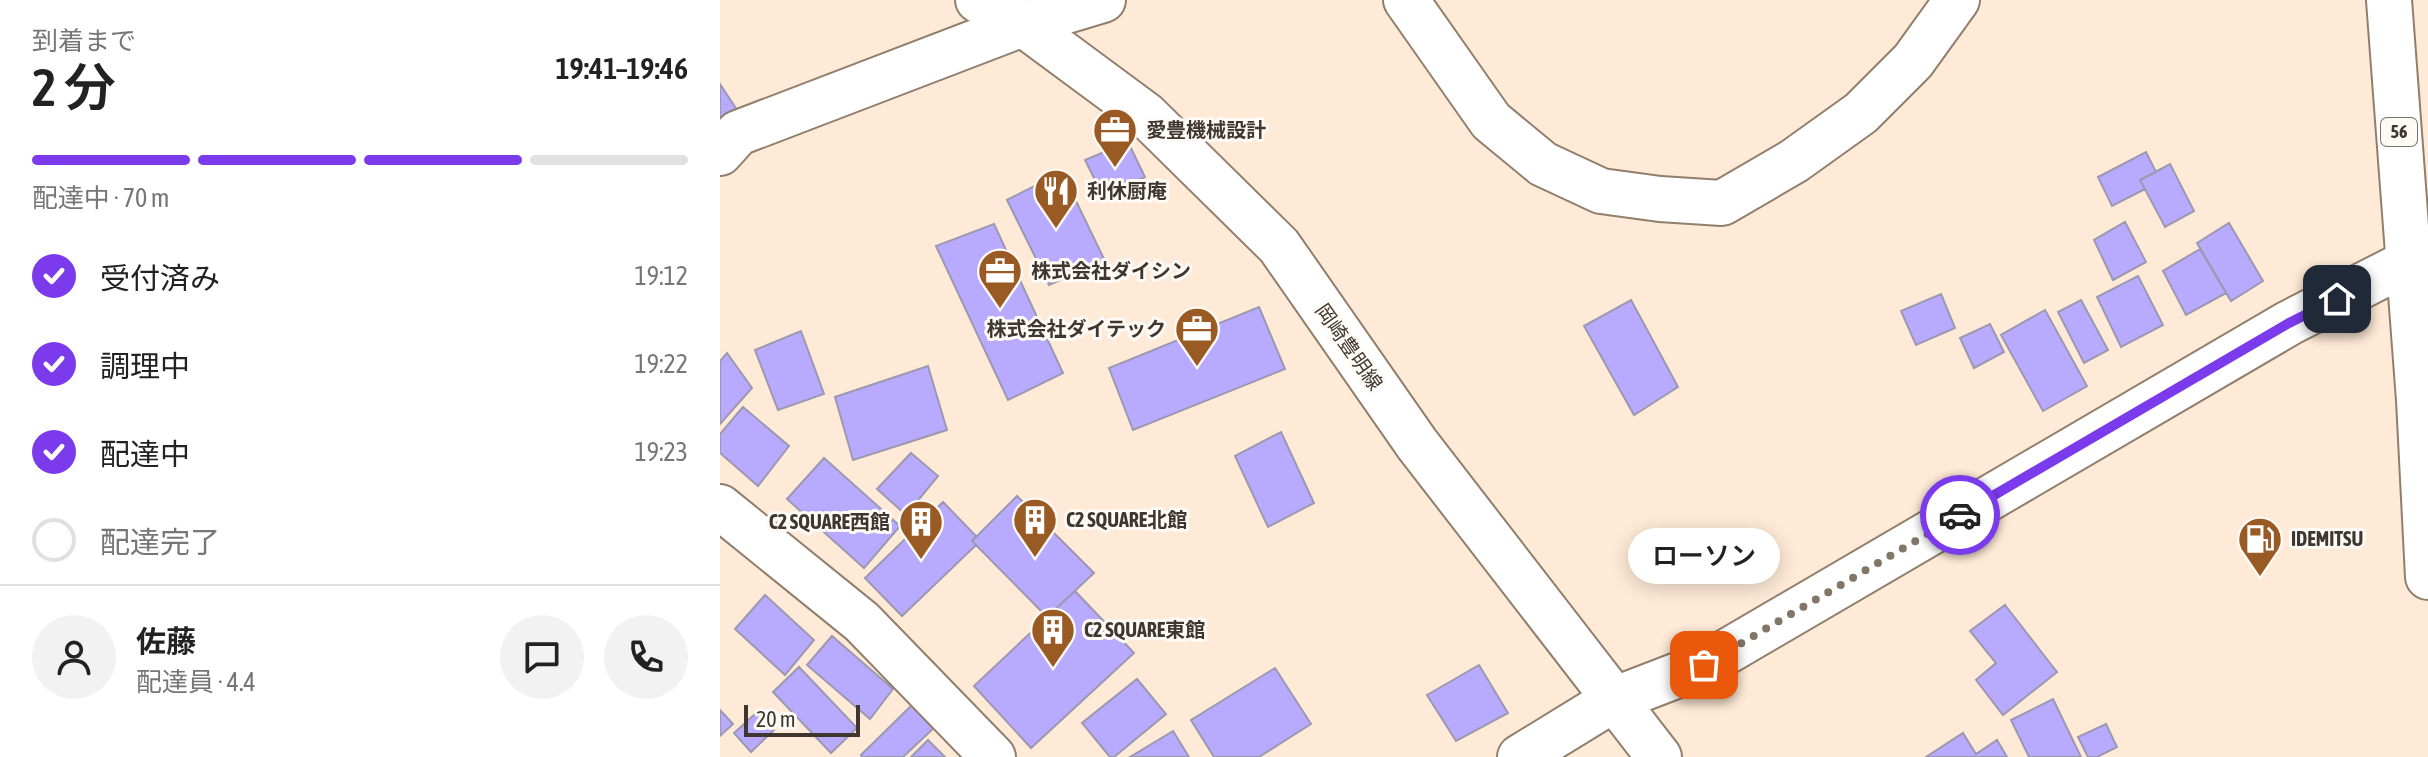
<!DOCTYPE html>
<html lang="ja">
<head>
<meta charset="utf-8">
<style>
	body { margin:0; font-family:"Asap Condensed","Noto Sans JP",sans-serif; background:#f2f2f2; color:#222; height:100vh; display:flex; flex-direction:column; font-size:30px; white-space:nowrap }
	* { box-sizing:border-box; margin:0 }
	p { font-size:26px; color:#767676 }
	.icon { flex:none; width:44px; height:44px; fill:none; stroke:currentColor; stroke-width:2; stroke-linecap:round; stroke-linejoin:round }
	.map { position:relative; flex:1; overflow:hidden }
	.panel { display:flex; flex-direction:column; background:#fff; width:720px }
	.panel>* { flex:none }
	.scale { position:absolute; left:24px; bottom:20px; width:116px; box-sizing:border-box; padding-left:8px; border:4px solid #3f372f; border-top:0; font-size:22px; line-height:28px; white-space:nowrap; color:#3f372f; -webkit-text-stroke:6px #fefaf6; paint-order:stroke }
	.pin { position:absolute; display:grid; place-items:center; width:68px; height:68px; color:#fff; margin:-34px; border-radius:16px; box-shadow:0 4px 12px #0006 }
	.courier { position:absolute; display:grid; place-items:center; width:80px; height:80px; margin:-40px; border:6px solid #7c3aed; border-radius:50%; background:#fff; color:#222; box-shadow:0 2px 10px #0007 }
	.bubble { position:absolute; height:56px; border-radius:28px; background:#fff; box-shadow:0 4px 20px #0003; font-size:26px; font-weight:600; line-height:56px; text-align:center }
	.summary em { font-style:normal; font-weight:600 }
	.summary div { display:flex; flex-direction:column-reverse }
	.summary { display:flex; align-items:center; justify-content:space-between; height:136px; padding:0 32px }
	h1 { font-size:52px; font-weight:600; line-height:60px }
	.bar { display:grid; grid-template-columns:repeat(4,1fr); gap:12px 8px; align-content:center; height:96px; padding:0 32px }
	.bar i { height:10px; border-radius:6px; background:#e0e0e0 }
	.bar .current { background:#7c3aed }
	.bar p { grid-column:span 4 }
	.line { display:flex; align-items:center; gap:20px; padding:0 32px; border-top:2px solid #e0e0e0 }
	.line div { flex:1 }
	.round { display:grid; place-items:center; flex:none; width:84px; height:84px; border-radius:42px; background:#f2f2f2 }
	ol { padding:0 32px; list-style:none }
	li { display:flex; align-items:center; gap:24px; height:88px }
	li p { margin-inline-start:auto }
	li .icon { padding:8px; border-radius:50%; background:#7c3aed; color:#fff; stroke-width:4 }
	li:last-child { color:#767676 }
	li i { width:44px; height:44px; border:4px solid #e0e0e0; border-radius:50% }
	main { display:flex; flex:1; min-height:0 }
	.map>svg:first-child { display:block }
	.building { fill:#b8aafe; stroke:#9b98b0; stroke-width:2 }
	.lines { fill:none; stroke-linecap:round; stroke-linejoin:round }
	.street-casing { stroke:#917f6d; stroke-width:48 }
	.secondary-casing { stroke:#917f6d; stroke-width:48 }
	.primary-casing { stroke:#917f6d; stroke-width:48 }
	.street { stroke:#fff; stroke-width:44 }
	.secondary { stroke:#fff; stroke-width:44 }
	.primary { stroke:#fff; stroke-width:44 }
	.done { stroke:#827669; stroke-width:8; stroke-dasharray:0 14.4 }
	.route { stroke:#7c3aed; stroke-width:10 }
	.labels { text-anchor:middle; stroke-width:6; stroke-linejoin:round; paint-order:stroke }
	.shield { fill:#fefaf6; stroke:#78726b; stroke-width:2 }
	.shield-label { font-size:18px; font-weight:bold; fill:#3f372f }
	.poi-label { font-size:20px; font-weight:bold; fill:#3f372f; stroke:#fefaf6; text-anchor:start }
	.street-label { font-size:20px; fill:#3f372f; stroke:#fefaf6 }
</style>
</head>
<body>
<main>
<section class="panel">
<div class="summary"><div><h1>2 分</h1><p>到着まで</p></div><em>19:41–19:46</em></div>
<div class="bar"><i class="current"></i><i class="current"></i><i class="current"></i><i></i><p>配達中 · 70 m</p></div>
<ol>
<li><svg class="icon" aria-label="check" viewBox="0 0 24 24"><path d="M5 12l5 5 9-10"/></svg>受付済み<p>19:12</p></li>
<li><svg class="icon" aria-label="check" viewBox="0 0 24 24"><path d="M5 12l5 5 9-10"/></svg>調理中<p>19:22</p></li>
<li><svg class="icon" aria-label="check" viewBox="0 0 24 24"><path d="M5 12l5 5 9-10"/></svg>配達中<p>19:23</p></li>
<li><i></i>配達完了</li>
</ol>
<div class="line" style="height:144px"><a class="round"><svg class="icon" aria-label="person" viewBox="0 0 24 24"><circle cx="12" cy="8" r="4"/><path d="M4 21q1-7 8-7t8 7"/></svg></a><div><b>佐藤</b><p>配達員 · 4.4</p></div><a class="round"><svg class="icon" aria-label="chat" viewBox="0 0 24 24"><path d="M4 5h16v11H9l-5 4z"/></svg></a><a class="round"><svg class="icon" aria-label="phone" viewBox="0 0 24 24"><path d="M5 4h4l2 5-3 2q2 4 5 5l2-3 5 2v4C11 20 4 13 5 4z"/></svg></a></div>
</section>
<div class="map">
<svg width="1708" height="757" viewBox="0 0 1708 757">
	<rect width="100%" height="100%" fill="#feead6"/>
	<path class="building" d="M 0,84 L 21,116 L 0,130 Z
		M 408,142 L 425,177 L 383,196 L 365,160 Z
		M 1426,152 L 1436,172 L 1420,180 L 1425,189 L 1392,206 L 1378,177 Z
		M 1450,164 L 1474,211 L 1445,227 L 1420,180 Z
		M 342,172 L 385,261 L 329,285 L 287,200 Z
		M 1405,222 L 1426,262 L 1393,280 L 1374,240 Z
		M 1509,223 L 1543,281 L 1511,301 L 1477,243 Z
		M 274,224 L 343,373 L 288,400 L 216,246 Z
		M 1480,249 L 1506,293 L 1466,315 L 1443,271 Z
		M 1418,276 L 1443,325 L 1401,347 L 1377,297 Z
		M 1221,294 L 1235,328 L 1196,345 L 1181,311 Z
		M 911,300 L 958,387 L 914,415 L 864,326 Z
		M 1361,300 L 1388,350 L 1364,363 L 1338,312 Z
		M 539,307 L 565,369 L 413,430 L 389,368 Z
		M 1325,310 L 1367,386 L 1323,411 L 1281,335 Z
		M 1270,324 L 1284,352 L 1254,368 L 1240,338 Z
		M 81,331 L 104,394 L 58,410 L 35,350 Z
		M 7,353 L 32,388 L 0,424 L 0,361 Z
		M 208,366 L 227,430 L 133,460 L 115,397 Z
		M 23,407 L 69,446 L 38,486 L 0,453 L 0,434 Z
		M 561,432 L 594,503 L 548,527 L 515,456 Z
		M 191,453 L 218,476 L 186,515 L 157,489 Z
		M 104,458 L 180,526 L 144,568 L 67,499 Z
		M 297,496 L 374,573 L 327,617 L 252,541 Z
		M 223,502 L 256,536 L 252,541 L 256,545 L 182,616 L 145,578 Z
		M 355,591 L 414,653 L 311,748 L 254,686 Z
		M 45,595 L 94,640 L 65,675 L 15,629 Z
		M 1285,605 L 1337,672 L 1283,715 L 1256,680 L 1276,663 L 1250,631 Z
		M 112,636 L 173,689 L 150,719 L 87,665 Z
		M 759,665 L 788,713 L 736,741 L 707,695 Z
		M 79,667 L 137,728 L 111,753 L 53,692 Z
		M 555,668 L 591,724 L 539,757 L 494,757 L 471,720 Z
		M 417,679 L 446,714 L 394,757 L 390,757 L 362,723 Z
		M 1333,699 L 1361,757 L 1309,757 L 1291,720 Z
		M 194,703 L 216,726 L 183,757 L 142,757 L 141,755 Z
		M 0,710 L 13,724 L 0,736 Z
		M 36,713 L 54,730 L 31,752 L 14,733 Z
		M 1386,724 L 1397,747 L 1377,757 L 1368,757 L 1358,737 Z
		M 453,731 L 469,757 L 410,757 Z
		M 1243,733 L 1256,754 L 1277,740 L 1287,757 L 1206,757 Z
		M 208,740 L 225,757 L 191,757 Z"/>
	<g class="lines">
		<g class="street-casing">
			<path id="street" d="M 686,0 L 771,121 L 823,164 L 881,191 L 940,199 L 1002,203 L 1074,161 L 1141,113 L 1193,61 L 1237,0
				M 0,153 L 18,133 L 303,24 L 383,0"/>
		</g>
		<g class="secondary-casing">
			<path id="secondary" d="M 258,0 L 303,24 L 426,115 L 559,246 L 697,444 L 939,757
				M 0,507 L 142,622 L 273,757"/>
		</g>
		<g class="primary-casing">
			<path id="primary" d="M 1669,0 L 1699,400 L 1708,577
				M 800,757 L 893,700 L 984,665 L 1569,323 L 1708,252"/>
		</g>
		<use href="#street" class="street"/>
		<use href="#secondary" class="secondary"/>
		<use href="#primary" class="primary"/>
	</g>
	<g class="lines">
		<path class="done" d="M 984,665 L 1240,515"/>
		<path class="route" d="M 1240,515 L 1569,323 L 1617,299"/>
	</g>
	<defs>
		<g id="office-pin" transform="scale(2.3)"><path d="M0 17L-7.5 6A9.5 9.5 0 1 1 7.5 6Z" fill="#995a23" stroke="#fefaf6"/><path d="M-6-3h4V-5.5h4V-3h4V5H-6ZM-1-4.5V-3h2v-1.5ZM-6 0V1H6V0Z" fill="#fff"/></g>
		<g id="restaurant-pin" transform="scale(2.3)"><path d="M0 17L-7.5 6A9.5 9.5 0 1 1 7.5 6Z" fill="#995a23" stroke="#fefaf6"/><path d="M-5-6h1v4h1v-4h1v4h1v-4h1v5L-1.5 .5V6h-2V.5L-5-1ZM5-6V6H3V1.5H1.5Q1.5-4 5-6Z" fill="#fff"/></g>
		<g id="building-pin" transform="scale(2.3)"><path d="M0 17L-7.5 6A9.5 9.5 0 1 1 7.5 6Z" fill="#995a23" stroke="#fefaf6"/><path d="M-4-6H4V6H1V3H-1V6H-4ZM-2.5-4.3h1.7v1.8h-1.7ZM.8-4.3h1.7v1.8H.8ZM-2.5-1h1.7V.8h-1.7ZM.8-1h1.7V.8H.8Z" fill="#fff"/></g>
		<g id="fuel-pin" transform="scale(2.3)"><path d="M0 17L-7.5 6A9.5 9.5 0 1 1 7.5 6Z" fill="#995a23" stroke="#fefaf6"/><path d="M-5.5-6h7V0h2V4h1.3V-2.5L3-4.5l.8-.8L6-3V5H2.5V1h-1V6h-7ZM-4.2-4.7v3.2H.2V-4.7Z" fill="#fff"/></g>
	</defs>
	<g fill-rule="evenodd">
		<use href="#office-pin" x="395" y="130"/>
		<use href="#restaurant-pin" x="336" y="191"/>
		<use href="#office-pin" x="280" y="271"/>
		<use href="#office-pin" x="477" y="329"/>
		<use href="#building-pin" x="315" y="520"/>
		<use href="#building-pin" x="201" y="522"/>
		<use href="#fuel-pin" x="1540" y="539"/>
		<use href="#building-pin" x="333" y="630"/>
	</g>
	<g class="labels">
		<rect class="shield" x="1661" y="118" width="36" height="28" rx="6"/>
		<g class="shield-label">
			<text x="1679" y="138">56</text>
		</g>
		<g class="poi-label">
			<text x="426" y="137">愛豊機械設計</text>
			<text x="367" y="198">利休厨庵</text>
			<text x="311" y="278">株式会社ダイシン</text>
			<text x="446" y="336" text-anchor="end">株式会社ダイテック</text>
			<text x="346" y="527">C2 SQUARE北館</text>
			<text x="170" y="529" text-anchor="end">C2 SQUARE西館</text>
			<text x="1571" y="546">IDEMITSU</text>
			<text x="364" y="637">C2 SQUARE東館</text>
		</g>
		<g class="street-label">
			<text transform="translate(629 347) rotate(55)" y="7">岡崎豊明線</text>
		</g>
	</g>
</svg>
<div class="scale">20 m</div>
<div class="pin" style="left:984px;top:665px;background:#ea580c"><svg class="icon" aria-label="bag" viewBox="0 0 24 24"><path d="M5 8h14l-1 12H6zM9 8a3 3 0 0 1 6 0"/></svg></div>
<div class="pin" style="left:1617px;top:299px;background:#1f2937"><svg class="icon" aria-label="home" viewBox="0 0 24 24"><path d="M3 11l9-7 9 7M6 9v11h12V9"/></svg></div>
<div class="courier" style="left:1240px;top:515px"><svg class="icon" aria-label="car" viewBox="0 0 24 24"><path d="M5 17H2v-5l4-1 3-4h7l3 4 3 1v5h-3M9 17h6M6 11h13"/><circle cx="7" cy="17" r="2"/><circle cx="17" cy="17" r="2"/></svg></div>
<div class="bubble" style="left:908px;top:528px;width:152px">ローソン</div>
</div>
</main>
</body>
</html>
